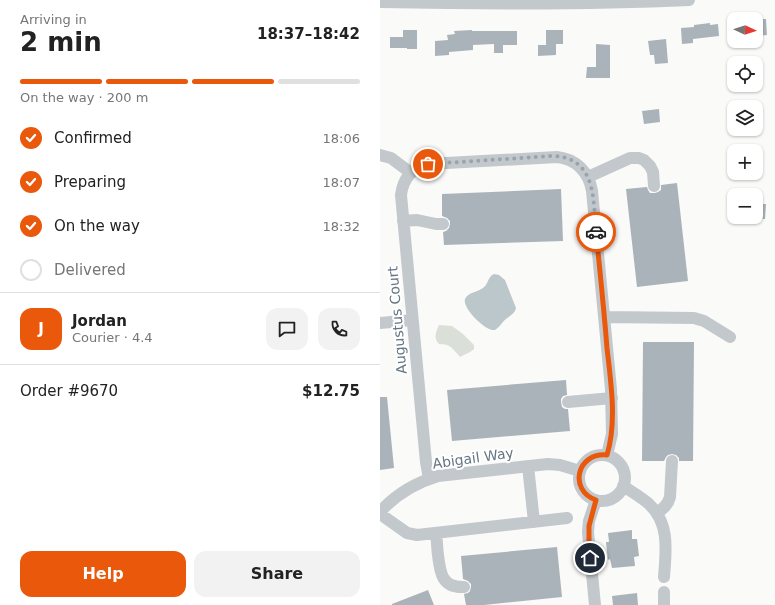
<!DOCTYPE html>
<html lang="en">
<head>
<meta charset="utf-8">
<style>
	body { margin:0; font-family:"DejaVu Sans",sans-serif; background:#f2f2f2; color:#222; height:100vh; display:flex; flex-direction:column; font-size:15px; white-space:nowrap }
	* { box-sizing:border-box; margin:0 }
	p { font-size:13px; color:#767676 }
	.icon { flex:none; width:22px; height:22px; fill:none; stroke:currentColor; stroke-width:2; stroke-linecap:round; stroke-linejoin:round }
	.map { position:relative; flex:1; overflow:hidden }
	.side { display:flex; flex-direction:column; background:#fff; width:380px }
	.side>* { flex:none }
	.needle { width:26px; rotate:93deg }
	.controls { position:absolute; left:347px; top:12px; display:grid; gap:8px }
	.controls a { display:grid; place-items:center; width:36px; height:36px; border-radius:8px; background:#fff; box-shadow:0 1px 3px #0004; font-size:20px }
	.pin { position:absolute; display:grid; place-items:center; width:34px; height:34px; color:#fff; margin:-17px; border:2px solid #fff; border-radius:50%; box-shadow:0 1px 4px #0007 }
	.courier { position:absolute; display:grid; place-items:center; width:40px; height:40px; margin:-20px; border:3px solid #ea580c; border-radius:50%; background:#fff; color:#222; box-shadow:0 1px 5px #0007 }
	.overview em { font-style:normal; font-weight:700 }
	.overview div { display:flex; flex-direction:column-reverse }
	.overview { display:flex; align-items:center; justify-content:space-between; height:68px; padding:0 20px }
	h1 { font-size:26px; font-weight:700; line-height:30px }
	.bar { display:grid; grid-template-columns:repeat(4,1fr); gap:6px 4px; align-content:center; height:48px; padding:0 20px }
	.bar i { height:5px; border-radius:3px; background:#e0e0e0 }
	.bar .on { background:#ea580c }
	.bar p { grid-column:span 4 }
	.line { display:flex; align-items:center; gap:10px; padding:0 20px; border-top:1px solid #e0e0e0 }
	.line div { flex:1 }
	.round { display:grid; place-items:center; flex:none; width:42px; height:42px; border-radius:12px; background:#f2f2f2 }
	ol { padding:0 20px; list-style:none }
	li { display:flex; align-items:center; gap:12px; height:44px }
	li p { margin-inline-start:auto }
	li .icon { padding:4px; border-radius:50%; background:#ea580c; color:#fff; stroke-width:4 }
	li:last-child { color:#767676 }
	li i { width:22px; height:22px; border:2px solid #e0e0e0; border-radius:50% }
	.button { display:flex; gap:8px; margin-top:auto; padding:8px 20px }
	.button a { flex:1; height:46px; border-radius:12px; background:#ea580c; color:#fff; font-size:16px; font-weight:700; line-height:46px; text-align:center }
	.button a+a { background:#f2f2f2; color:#222 }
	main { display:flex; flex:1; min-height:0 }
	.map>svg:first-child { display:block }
	.green { fill:#dadfd7 }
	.water { fill:#bbc7cb }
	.building { fill:#aab3b9 }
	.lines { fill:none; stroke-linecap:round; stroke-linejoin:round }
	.minor { stroke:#c3c8cc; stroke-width:12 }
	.done { stroke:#99a4ac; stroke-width:4; stroke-dasharray:0 7.2 }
	.route { stroke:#ea580c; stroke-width:5 }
	.labels { text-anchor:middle; stroke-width:4; stroke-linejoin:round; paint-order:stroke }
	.street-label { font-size:14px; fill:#657683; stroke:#fff }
</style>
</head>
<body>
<main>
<section class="side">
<div class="overview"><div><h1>2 min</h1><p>Arriving in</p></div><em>18:37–18:42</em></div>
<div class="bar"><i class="on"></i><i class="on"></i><i class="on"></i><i></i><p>On the way · 200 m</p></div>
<ol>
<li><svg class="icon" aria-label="check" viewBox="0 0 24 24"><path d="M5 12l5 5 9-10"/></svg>Confirmed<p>18:06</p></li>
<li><svg class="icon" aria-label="check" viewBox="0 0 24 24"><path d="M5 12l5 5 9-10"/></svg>Preparing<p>18:07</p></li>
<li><svg class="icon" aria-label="check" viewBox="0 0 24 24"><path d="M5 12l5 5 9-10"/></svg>On the way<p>18:32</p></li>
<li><i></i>Delivered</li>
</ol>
<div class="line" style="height:72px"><b class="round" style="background:#ea580c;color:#fff">J</b><div><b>Jordan</b><p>Courier · 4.4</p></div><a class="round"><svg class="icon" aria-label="chat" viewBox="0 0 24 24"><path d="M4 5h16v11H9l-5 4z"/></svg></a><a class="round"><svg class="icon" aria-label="phone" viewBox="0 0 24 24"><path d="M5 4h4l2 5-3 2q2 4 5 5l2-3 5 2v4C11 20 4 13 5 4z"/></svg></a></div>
<div class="line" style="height:52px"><div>Order #9670</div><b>$12.75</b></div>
<div class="button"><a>Help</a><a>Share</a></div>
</section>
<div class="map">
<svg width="395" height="605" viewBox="0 0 395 605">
	<rect width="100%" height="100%" fill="#fafaf8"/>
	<path class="green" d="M 59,325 L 72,326 L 83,334 L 94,345 L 94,349 L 90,352 L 80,357 C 72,348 71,344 59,344 C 53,338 56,332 59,325 Z"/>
	<path class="water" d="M 114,274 L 119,275 L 125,280 L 136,308 C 135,313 130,316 126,319 C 122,322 119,328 115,330 C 106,332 82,308 85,299 C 88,292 98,292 103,288 C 109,284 107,277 114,274 Z"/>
	<path class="building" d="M 376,19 L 386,19 L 387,35 L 376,36 Z
		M 330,23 L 330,25 L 338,24 L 339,36 L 313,39 L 313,43 L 302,44 L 301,28 L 314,27 L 314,25 Z
		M 23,30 L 37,30 L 37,49 L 27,49 L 27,48 L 10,48 L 10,37 L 23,37 Z
		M 92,30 L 92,31 L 137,31 L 137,45 L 123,45 L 123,53 L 114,53 L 114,44 L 93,45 L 93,50 L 69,52 L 69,55 L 55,56 L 55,41 L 68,40 L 67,35 L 75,34 L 74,31 Z
		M 166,30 L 183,30 L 183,44 L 176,44 L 176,55 L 158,56 L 158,45 L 166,45 Z
		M 286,39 L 288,63 L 275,64 L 274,55 L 270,55 L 268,41 Z
		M 216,44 L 230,45 L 230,78 L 206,78 L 207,67 L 216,67 Z
		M 279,109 L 280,122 L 264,124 L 262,111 Z
		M 297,183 L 308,281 L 257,287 L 246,189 L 267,187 L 268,190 L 270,193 L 275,193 L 278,192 L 281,190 L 281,185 Z
		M 181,189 L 183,241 L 64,245 L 63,232 L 66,231 L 69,228 L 70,224 L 70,221 L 67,218 L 62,216 L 62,194 Z
		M 376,204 L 386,204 L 385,219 L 376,219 Z
		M 263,342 L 314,342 L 313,461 L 299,461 L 299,458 L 296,455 L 292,454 L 288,455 L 286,457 L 284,461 L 262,461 Z
		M 186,380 L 187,395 L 183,396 L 181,399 L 181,402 L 182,407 L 185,409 L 188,409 L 190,431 L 72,441 L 67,390 Z
		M 0,397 L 7,397 L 14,468 L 0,470 Z
		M 252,530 L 252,539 L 257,539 L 259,556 L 254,557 L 255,566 L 232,568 L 230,559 L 228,560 L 226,542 L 229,542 L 228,533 Z
		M 177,547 L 182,597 L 104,605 L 86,605 L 84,594 L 88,593 L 90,591 L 91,587 L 91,584 L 88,581 L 83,579 L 81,556 Z
		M 48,590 L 54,605 L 12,605 L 12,604 Z
		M 257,593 L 258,605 L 233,605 L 232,596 Z"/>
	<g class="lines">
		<path class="minor" d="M 0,2 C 103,4 206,5 309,0
			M 0,155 L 11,158 L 31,173
			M 208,177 L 250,158 L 259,158 L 264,160 L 270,166 L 273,172 L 274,186
			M 23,221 L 37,220 L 56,224 L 63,224
			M 224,317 L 314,318 L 324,321 L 350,337
			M 0,323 L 32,320
			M 188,402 L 232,398
			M199 478a23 23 0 1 1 46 0a23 23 0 1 1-46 0Z
			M 148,466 L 154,522
			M 49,479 L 46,462 L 21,195 C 23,179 32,168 48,164 L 177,157 C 196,159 209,172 212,191 L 231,389 L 232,434 L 227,455
			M 243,486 C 252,492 261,497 269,504 C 290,524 286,550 284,577
			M 0,512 C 16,494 35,483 58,476 L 168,464 L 180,465 L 200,471
			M 277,513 C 283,509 288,505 290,497 L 292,461
			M 0,514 L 27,533 L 37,535 L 187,518
			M 56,533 C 57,540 57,548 58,555 C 60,573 62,588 84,587
			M 284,592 L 284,605
			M 215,605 L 208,532 L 209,521 L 216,500"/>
	</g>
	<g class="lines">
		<path class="done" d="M 48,164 L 172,156 C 217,157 213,200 216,232"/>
		<path class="route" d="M 210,558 L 209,542 L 209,526 L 216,500 C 188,490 197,452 227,455 C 237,422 231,383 227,348 C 224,310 220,271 216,232"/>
	</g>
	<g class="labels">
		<g class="street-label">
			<text transform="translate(17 320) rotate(-95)" y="5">Augustus Court</text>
			<text transform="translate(93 458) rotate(-8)" y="5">Abigail Way</text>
		</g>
	</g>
</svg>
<div class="controls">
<a><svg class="needle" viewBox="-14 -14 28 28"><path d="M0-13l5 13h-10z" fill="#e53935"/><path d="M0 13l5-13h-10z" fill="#767676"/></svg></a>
<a><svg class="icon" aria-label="locate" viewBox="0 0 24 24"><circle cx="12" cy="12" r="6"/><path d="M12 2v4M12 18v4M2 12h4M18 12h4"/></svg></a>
<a><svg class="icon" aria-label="layers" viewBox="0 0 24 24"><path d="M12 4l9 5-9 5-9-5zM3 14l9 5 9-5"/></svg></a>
<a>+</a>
<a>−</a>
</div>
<div class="pin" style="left:48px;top:164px;background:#ea580c"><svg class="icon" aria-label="bag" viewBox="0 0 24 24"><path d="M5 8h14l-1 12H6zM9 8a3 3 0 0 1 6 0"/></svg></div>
<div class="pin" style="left:210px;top:558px;background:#1f2937"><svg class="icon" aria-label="home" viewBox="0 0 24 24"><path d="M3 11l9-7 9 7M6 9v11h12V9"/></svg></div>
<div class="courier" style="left:216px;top:232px"><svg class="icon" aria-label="car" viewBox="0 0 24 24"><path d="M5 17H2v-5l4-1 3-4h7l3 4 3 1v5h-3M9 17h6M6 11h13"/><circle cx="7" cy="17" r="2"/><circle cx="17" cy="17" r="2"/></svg></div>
</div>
</main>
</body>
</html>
